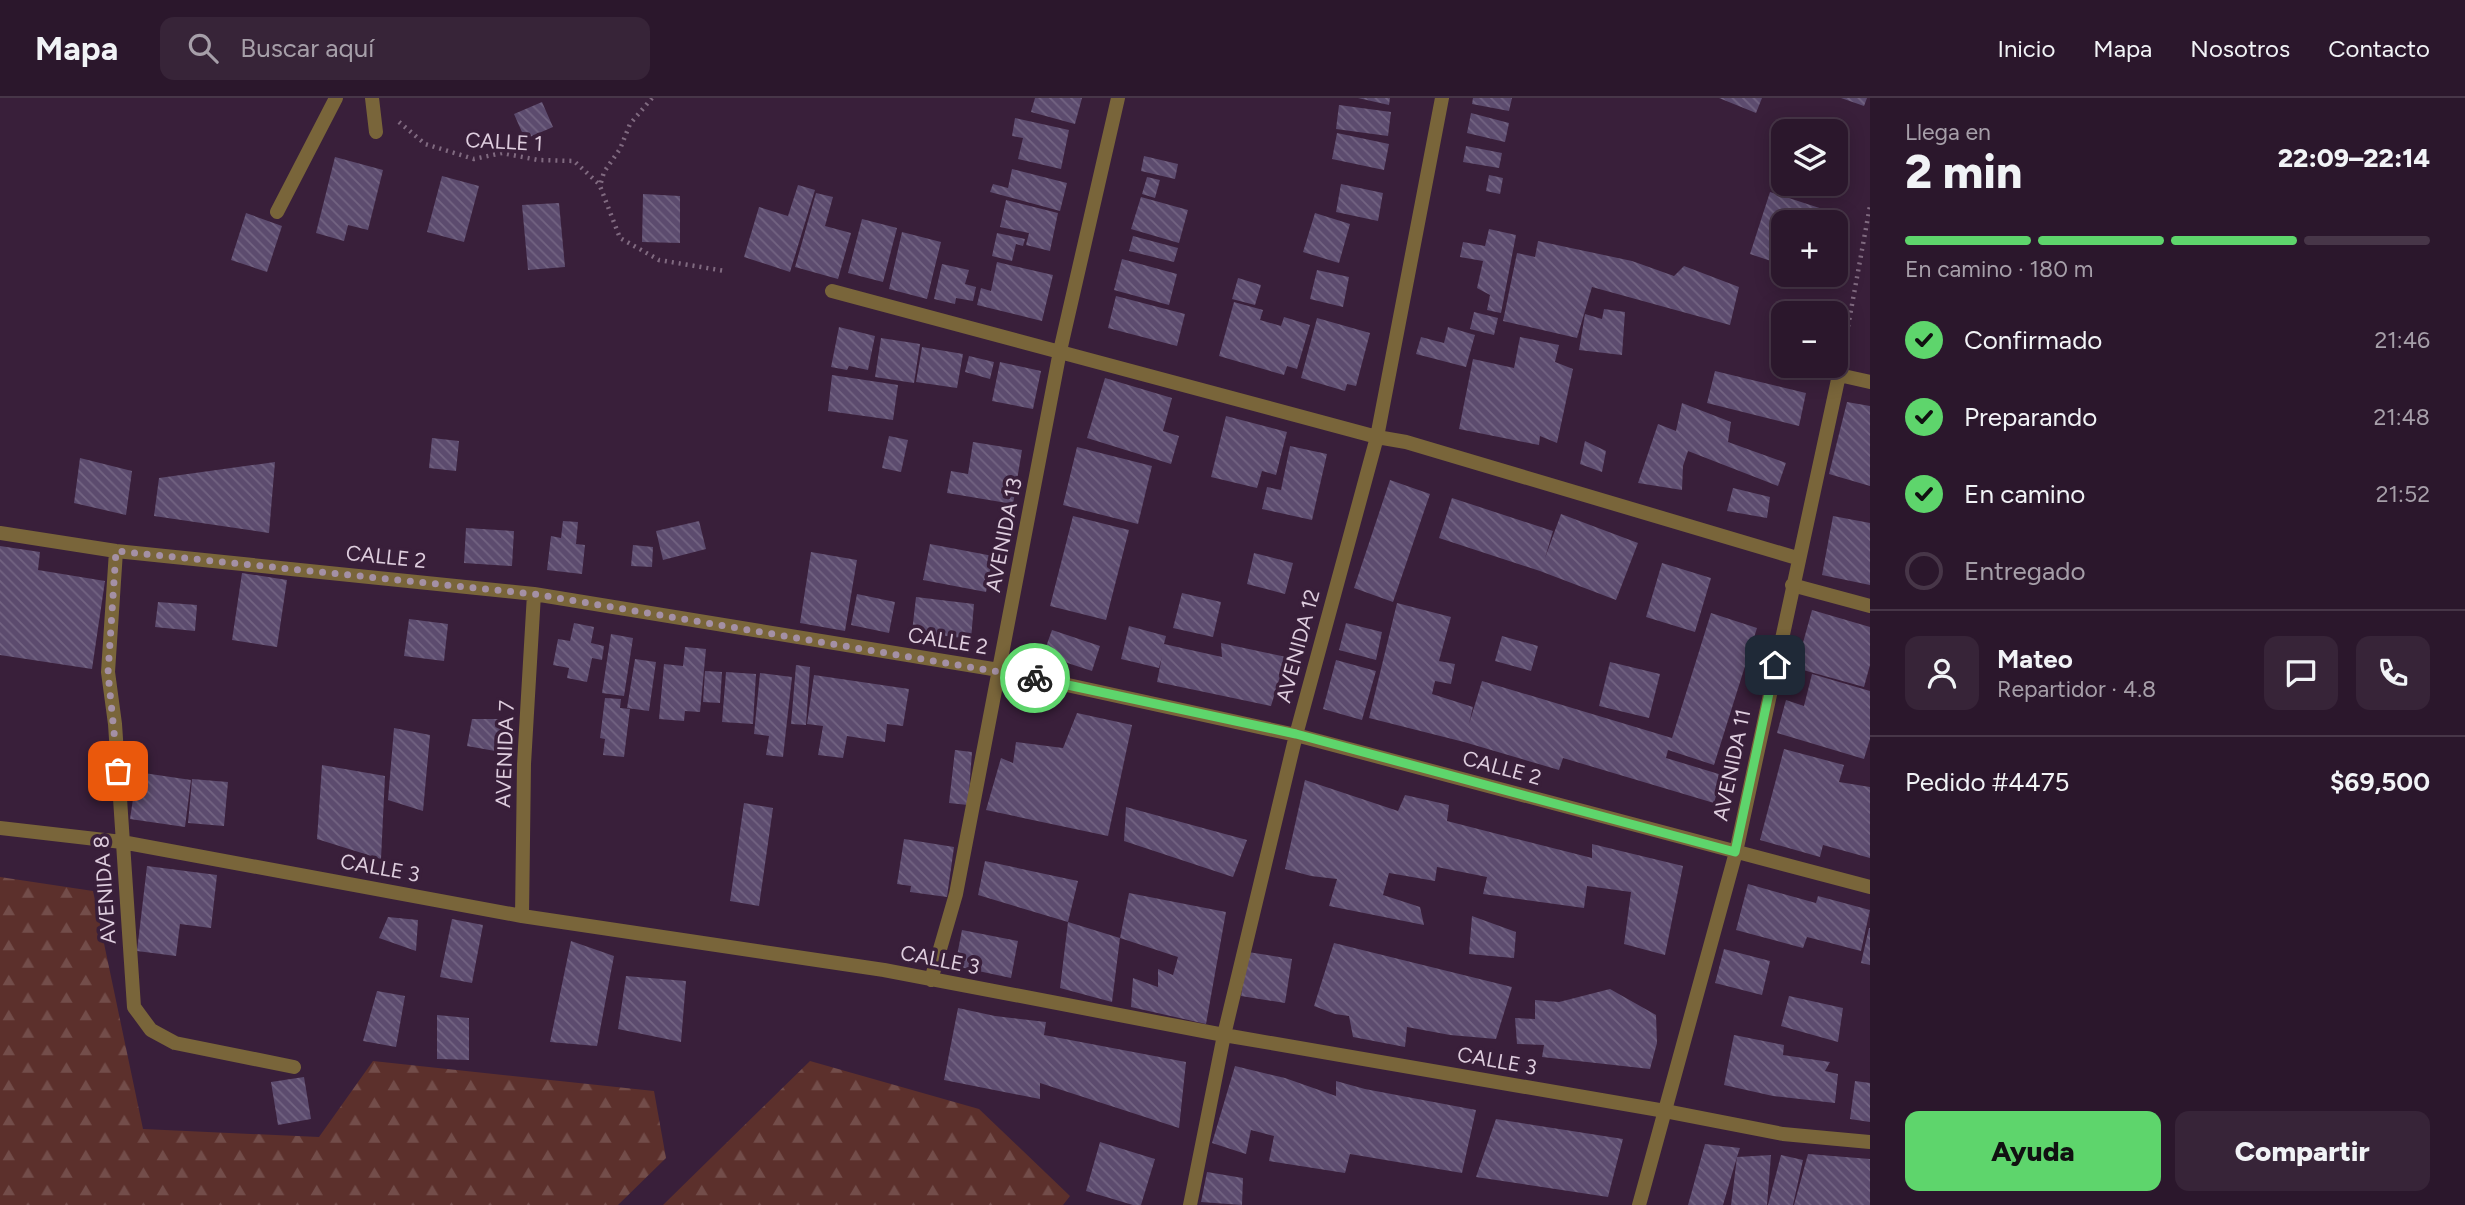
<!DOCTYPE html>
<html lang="es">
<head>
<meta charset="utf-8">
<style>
	body { margin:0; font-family:Figtree,sans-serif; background:#372438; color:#f1f3f6; height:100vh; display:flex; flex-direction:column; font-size:26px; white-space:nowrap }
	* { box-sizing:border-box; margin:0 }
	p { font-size:23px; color:#a69fa9 }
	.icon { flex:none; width:38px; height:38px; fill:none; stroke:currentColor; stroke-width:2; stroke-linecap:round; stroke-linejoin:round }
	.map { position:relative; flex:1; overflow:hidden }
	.drawer { display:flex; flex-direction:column; background:#2b172c; width:595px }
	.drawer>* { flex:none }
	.buttons { position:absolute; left:1771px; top:21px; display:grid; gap:14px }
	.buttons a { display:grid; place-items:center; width:77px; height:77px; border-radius:14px; background:#2b172c; box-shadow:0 4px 18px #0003,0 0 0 2px #473648; font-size:35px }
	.pin { position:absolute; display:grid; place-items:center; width:60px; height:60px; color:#fff; margin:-30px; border-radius:14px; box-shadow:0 4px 10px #0006 }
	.courier { position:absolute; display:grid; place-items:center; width:70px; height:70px; margin:-35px; border:5px solid #5ed56c; border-radius:50%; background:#fff; color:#222; box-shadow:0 2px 9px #0007 }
	.summary em { font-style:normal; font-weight:800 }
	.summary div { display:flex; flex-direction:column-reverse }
	.summary { display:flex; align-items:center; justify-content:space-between; height:119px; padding:0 35px }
	h1 { font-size:46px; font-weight:800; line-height:52px }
	.bar { display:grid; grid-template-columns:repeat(4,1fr); gap:10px 7px; align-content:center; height:84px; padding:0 35px }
	.bar i { height:9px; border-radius:5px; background:#473648 }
	.bar .current { background:#5ed56c }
	.bar p { grid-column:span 4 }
	.line { display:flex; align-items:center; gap:18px; padding:0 35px; border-top:2px solid #473648 }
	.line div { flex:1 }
	.round { display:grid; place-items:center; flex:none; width:74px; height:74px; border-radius:14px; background:#372438 }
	ol { padding:0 35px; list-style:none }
	li { display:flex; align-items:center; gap:21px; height:77px }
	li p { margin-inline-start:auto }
	li .icon { padding:7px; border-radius:50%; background:#5ed56c; color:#111; stroke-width:4 }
	li:last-child { color:#a69fa9 }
	li i { width:38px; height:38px; border:4px solid #473648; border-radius:50% }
	.action { display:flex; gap:14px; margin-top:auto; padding:14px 35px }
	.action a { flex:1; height:80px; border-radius:14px; background:#5ed56c; color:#111; font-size:28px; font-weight:800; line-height:80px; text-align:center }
	.action a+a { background:#372438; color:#f1f3f6 }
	header { display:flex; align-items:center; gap:42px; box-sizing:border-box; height:98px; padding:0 35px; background:#2b172c; border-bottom:2px solid #473648 }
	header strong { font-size:33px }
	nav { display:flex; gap:38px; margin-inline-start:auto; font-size:24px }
	.search { width:490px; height:63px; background:#372438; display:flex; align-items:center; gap:18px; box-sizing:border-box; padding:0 24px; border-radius:14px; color:#a69fa9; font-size:26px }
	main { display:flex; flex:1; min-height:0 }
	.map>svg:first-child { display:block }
	.forest { fill:url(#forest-firs) }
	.building { fill:url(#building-back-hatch) }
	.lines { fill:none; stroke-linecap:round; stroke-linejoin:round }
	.path { stroke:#806a80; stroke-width:4.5; stroke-dasharray:2 5; stroke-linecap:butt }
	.service { stroke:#79653a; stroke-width:14 }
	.minor { stroke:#79653a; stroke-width:14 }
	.done { stroke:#a490a5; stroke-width:7; stroke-dasharray:0 12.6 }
	.route { stroke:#5ed56c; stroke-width:9 }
	.labels { text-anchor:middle; stroke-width:7; stroke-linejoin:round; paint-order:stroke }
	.street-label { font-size:21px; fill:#decdde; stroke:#391f3a }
</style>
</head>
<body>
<header>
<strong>Mapa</strong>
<div class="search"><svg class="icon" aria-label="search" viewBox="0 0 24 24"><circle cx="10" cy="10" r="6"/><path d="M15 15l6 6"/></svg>Buscar aquí</div>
<nav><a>Inicio</a><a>Mapa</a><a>Nosotros</a><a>Contacto</a></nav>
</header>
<main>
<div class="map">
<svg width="1870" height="1107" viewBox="0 0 1870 1107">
	<defs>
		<pattern id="forest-firs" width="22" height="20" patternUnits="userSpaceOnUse" patternTransform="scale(1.75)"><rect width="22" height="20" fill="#5c302c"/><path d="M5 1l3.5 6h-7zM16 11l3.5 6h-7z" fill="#734d4a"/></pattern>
		<pattern id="building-back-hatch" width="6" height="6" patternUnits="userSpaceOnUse" patternTransform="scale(1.75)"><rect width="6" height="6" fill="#5c4b6e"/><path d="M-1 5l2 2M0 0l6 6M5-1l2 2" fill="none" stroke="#736482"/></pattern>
	</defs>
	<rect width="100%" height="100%" fill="#391f3a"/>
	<path class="forest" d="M 0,779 L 93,793 L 143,1031 L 319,1039 L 373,963 L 654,993 L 666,1060 L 618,1107 L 0,1107 Z
		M 810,963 L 979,1011 L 1070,1098 L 1063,1107 L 663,1107 Z"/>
	<path class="building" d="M 1035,0 L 1082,0 L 1075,26 L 1031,14 Z
		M 1358,0 L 1390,0 L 1389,7 Z
		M 1473,0 L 1512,0 L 1509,13 L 1472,6 Z
		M 1719,0 L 1762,0 L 1756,15 Z
		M 1841,0 L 1867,0 L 1864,8 Z
		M 542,4 L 553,29 L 525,41 L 514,16 Z
		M 1339,7 L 1391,14 L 1388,38 L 1336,31 Z
		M 1471,15 L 1509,25 L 1505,44 L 1467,35 Z
		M 1015,20 L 1069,32 L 1061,71 L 1018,61 L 1023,40 L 1012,38 Z
		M 1337,35 L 1389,46 L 1384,72 L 1332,61 Z
		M 1466,48 L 1502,55 L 1499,70 L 1463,64 Z
		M 1144,58 L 1178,66 L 1175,81 L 1141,73 Z
		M 335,59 L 383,72 L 368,132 L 348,127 L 344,143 L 316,135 Z
		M 1012,71 L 1067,85 L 1060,113 L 990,94 L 993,86 L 1008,90 Z
		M 1489,77 L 1503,80 L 1500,96 L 1486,93 Z
		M 442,78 L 479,88 L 464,144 L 427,134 Z
		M 1147,79 L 1160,82 L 1155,100 L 1142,96 Z
		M 1341,86 L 1383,95 L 1378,123 L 1336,114 Z
		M 798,87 L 815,92 L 790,174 L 744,159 L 759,109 L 788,118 Z
		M 1770,94 L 1841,117 L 1837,137 L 1836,124 L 1783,124 L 1783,167 L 1750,156 Z
		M 816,95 L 833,99 L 825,128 L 851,135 L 838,181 L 795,169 Z
		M 643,96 L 680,98 L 680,145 L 642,144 Z
		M 1141,99 L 1188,112 L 1179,145 L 1131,131 Z
		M 1006,102 L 1058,115 L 1050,153 L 1026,147 L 1029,135 L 1000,129 Z
		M 559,105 L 565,169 L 528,172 L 522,107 Z
		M 246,115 L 282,128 L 267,174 L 231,162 Z
		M 1315,115 L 1350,126 L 1339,165 L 1303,154 Z
		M 862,121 L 897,130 L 883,184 L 848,175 Z
		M 1489,131 L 1516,137 L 1501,215 L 1487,212 L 1490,197 L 1477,190 L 1483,163 L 1460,159 L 1463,144 L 1485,148 Z
		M 902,134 L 941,144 L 927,201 L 889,191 Z
		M 997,135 L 1025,141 L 1023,148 L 1016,146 L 1012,163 L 992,158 Z
		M 1133,138 L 1178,150 L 1174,164 L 1129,153 Z
		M 1538,143 L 1632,163 L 1674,178 L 1684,168 L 1739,189 L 1730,227 L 1592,189 L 1577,240 L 1503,223 L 1517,155 L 1535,159 Z
		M 1122,161 L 1177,176 L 1169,207 L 1114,192 Z
		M 997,164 L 1053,177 L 1042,223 L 977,207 L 981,190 L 991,193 Z
		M 942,166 L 969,172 L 965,186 L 976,189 L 973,203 L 956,200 L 955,206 L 934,201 Z
		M 1317,172 L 1349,179 L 1343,209 L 1310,201 Z
		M 1238,180 L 1261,187 L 1255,207 L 1232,201 Z
		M 1116,198 L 1185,216 L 1177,248 L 1108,230 Z
		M 1234,204 L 1263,212 L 1260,222 L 1281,228 L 1284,219 L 1310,227 L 1297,271 L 1287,268 L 1284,277 L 1219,258 Z
		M 1604,211 L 1625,214 L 1622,257 L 1579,252 L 1585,216 L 1602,221 Z
		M 1474,214 L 1498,220 L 1494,237 L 1470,231 Z
		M 1317,220 L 1370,235 L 1356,288 L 1347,286 L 1345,293 L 1301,280 Z
		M 839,229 L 875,238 L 868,272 L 849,268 L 847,272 L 831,269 Z
		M 1448,229 L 1475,237 L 1466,269 L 1416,256 L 1421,239 L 1444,245 Z
		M 1520,239 L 1559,247 L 1555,264 L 1573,271 L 1557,345 L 1540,338 L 1539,347 L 1459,331 L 1473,261 L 1514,270 Z
		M 881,240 L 920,246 L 914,285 L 875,279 Z
		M 922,249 L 963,256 L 957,290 L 916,284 Z
		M 969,258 L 994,264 L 990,281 L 965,274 Z
		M 1000,264 L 1041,273 L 1033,311 L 992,303 Z
		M 1715,273 L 1806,295 L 1799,328 L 1707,305 Z
		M 832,277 L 898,287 L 893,322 L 828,313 Z
		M 1105,280 L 1172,300 L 1163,333 L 1179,338 L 1171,366 L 1087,340 Z
		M 1847,304 L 1870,308 L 1870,388 L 1829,376 Z
		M 1682,305 L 1731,324 L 1728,344 L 1786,365 L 1778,388 L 1688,353 L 1683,368 L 1682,392 L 1638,385 L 1658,326 L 1676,333 Z
		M 1226,318 L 1287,334 L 1276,377 L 1262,373 L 1257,390 L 1211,379 Z
		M 889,338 L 908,342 L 901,374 L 882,370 Z
		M 432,340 L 459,343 L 456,373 L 429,370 Z
		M 1585,343 L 1606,353 L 1602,374 L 1580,366 Z
		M 973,344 L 1022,352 L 1013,406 L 947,395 L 951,373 L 968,376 Z
		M 1290,348 L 1327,356 L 1312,422 L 1262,411 L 1267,389 L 1281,392 Z
		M 1077,349 L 1152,368 L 1138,426 L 1063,407 Z
		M 80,360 L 132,373 L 126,417 L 74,405 Z
		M 275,364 L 269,435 L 154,418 L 159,380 Z
		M 1390,382 L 1430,396 L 1393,504 L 1354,490 Z
		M 1733,390 L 1770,399 L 1767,420 L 1727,413 Z
		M 1452,400 L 1553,433 L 1545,460 L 1561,416 L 1638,445 L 1616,502 L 1540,473 L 1439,440 Z
		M 1073,418 L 1129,432 L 1106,522 L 1050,508 Z
		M 1833,418 L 1870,425 L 1870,487 L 1822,477 Z
		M 563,423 L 578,424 L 576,446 L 585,447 L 582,476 L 547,472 L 551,438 L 561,440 Z
		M 699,423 L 706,451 L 663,462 L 656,433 Z
		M 466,430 L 514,433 L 512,468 L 464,465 Z
		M 930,446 L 993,458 L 986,494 L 923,482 Z
		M 633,447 L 653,449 L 652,469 L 631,468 Z
		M 0,448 L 40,454 L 38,472 L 105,483 L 92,571 L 0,557 Z
		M 811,454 L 857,462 L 845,533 L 800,525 Z
		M 1254,455 L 1293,465 L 1285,496 L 1247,486 Z
		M 1662,465 L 1711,480 L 1695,534 L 1646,519 Z
		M 242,475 L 287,482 L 277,549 L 232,542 Z
		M 1182,495 L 1221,504 L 1213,539 L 1173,530 Z
		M 857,496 L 895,504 L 889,535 L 851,527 Z
		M 916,499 L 974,506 L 971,541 L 912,534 Z
		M 158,504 L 197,507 L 195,533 L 155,529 Z
		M 1397,505 L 1451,519 L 1439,563 L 1455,566 L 1451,586 L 1435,583 L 1432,596 L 1473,609 L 1469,626 L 1482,583 L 1672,640 L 1711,515 L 1757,530 L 1714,667 L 1668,652 L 1666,660 L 1722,677 L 1714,705 L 1563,660 L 1559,672 L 1464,644 L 1369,620 Z
		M 1812,512 L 1870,529 L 1870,567 L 1864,589 L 1796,570 Z
		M 409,521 L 448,526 L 444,563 L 404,558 Z
		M 574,525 L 594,529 L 591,545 L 604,548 L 602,562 L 592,560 L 587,584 L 567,580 L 569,570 L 553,567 L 558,541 L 570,543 Z
		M 1346,525 L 1382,534 L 1376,562 L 1339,552 Z
		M 1129,528 L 1166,538 L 1164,546 L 1222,559 L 1221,545 L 1286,559 L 1271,608 L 1157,584 L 1162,558 L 1159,570 L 1121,561 Z
		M 1052,532 L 1100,548 L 1092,573 L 1043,557 Z
		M 611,536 L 633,540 L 624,598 L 602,595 Z
		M 1502,538 L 1538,548 L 1531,573 L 1495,563 Z
		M 685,549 L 706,551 L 700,614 L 685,613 L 684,623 L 659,621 L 664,566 L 683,568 Z
		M 635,561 L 656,564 L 649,613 L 627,610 Z
		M 1336,562 L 1376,573 L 1362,622 L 1323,611 Z
		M 1610,564 L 1660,576 L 1649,620 L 1599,608 Z
		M 796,567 L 810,569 L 806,627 L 791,626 Z
		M 705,573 L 722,574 L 720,605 L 703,604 Z
		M 726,574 L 756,576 L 753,626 L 722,624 Z
		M 760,575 L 792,579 L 783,659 L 766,657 L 769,638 L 754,636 Z
		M 1812,576 L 1870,593 L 1870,641 L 1864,661 L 1777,635 L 1786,602 L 1804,608 Z
		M 814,577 L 909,591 L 903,628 L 887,626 L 885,644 L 847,638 L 843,660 L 818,657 L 823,628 L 807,626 Z
		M 605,600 L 621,601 L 620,610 L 630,611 L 624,659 L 603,657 L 605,641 L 600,640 Z
		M 1077,615 L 1132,627 L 1108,738 L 986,712 L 1001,660 L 1013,665 L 1016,644 L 1063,650 Z
		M 472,621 L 504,621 L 501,654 L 467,648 Z
		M 394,630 L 430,637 L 423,713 L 388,702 Z
		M 1784,651 L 1844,667 L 1839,684 L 1870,689 L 1870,760 L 1823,747 L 1820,759 L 1760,742 Z
		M 955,652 L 972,654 L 968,707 L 949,705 Z
		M 322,667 L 385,678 L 381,761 L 317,741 Z
		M 137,674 L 191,682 L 185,729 L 130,721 Z
		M 192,681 L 228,684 L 224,728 L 188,725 Z
		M 1305,682 L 1398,713 L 1405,697 L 1449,707 L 1447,723 L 1592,760 L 1592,746 L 1683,768 L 1665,857 L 1624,846 L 1631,794 L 1587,788 L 1584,810 L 1483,796 L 1487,779 L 1437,769 L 1435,783 L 1389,775 L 1383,797 L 1420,809 L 1424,827 L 1329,808 L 1337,781 L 1311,778 L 1285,771 Z
		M 744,705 L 773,710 L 759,808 L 730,803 Z
		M 1126,709 L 1247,742 L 1233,779 L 1124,743 Z
		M 904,741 L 954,749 L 947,799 L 910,794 L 911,788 L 897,786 Z
		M 985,763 L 1078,783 L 1068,824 L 978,797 Z
		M 147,768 L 217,777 L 211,830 L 180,826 L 176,858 L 137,853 Z
		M 1748,786 L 1816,805 L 1818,798 L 1870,812 L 1861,853 L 1807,839 L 1803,850 L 1736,832 Z
		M 1129,795 L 1226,814 L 1206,926 L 1131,909 L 1133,880 L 1158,889 L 1158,871 L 1173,877 L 1178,859 L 1120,840 Z
		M 1472,818 L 1516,834 L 1514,860 L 1469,856 Z
		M 388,819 L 418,822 L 416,853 L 379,840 Z
		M 452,821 L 483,827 L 472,885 L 440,879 Z
		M 1068,824 L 1120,840 L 1112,904 L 1060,890 Z
		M 1869,830 L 1870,830 L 1870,867 L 1861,865 Z
		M 962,832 L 1018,843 L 1011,880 L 955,868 Z
		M 571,843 L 614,858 L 597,948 L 550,944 Z
		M 1334,845 L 1512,889 L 1496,941 L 1450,937 L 1407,929 L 1405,949 L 1353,939 L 1349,918 L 1335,916 L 1314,908 Z
		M 1724,851 L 1770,863 L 1762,897 L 1715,885 Z
		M 1248,854 L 1292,861 L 1285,905 L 1241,898 Z
		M 626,878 L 686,883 L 681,944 L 618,931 Z
		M 1610,891 L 1656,917 L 1657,945 L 1650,971 L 1542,959 L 1544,947 L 1517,946 L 1515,920 L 1535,921 L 1535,902 L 1559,904 Z
		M 377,893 L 405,898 L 396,949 L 363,943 Z
		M 1789,898 L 1843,910 L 1838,944 L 1781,928 Z
		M 958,910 L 995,918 L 1046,924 L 1044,937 L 1186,964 L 1179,1030 L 1040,985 L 1040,1001 L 944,982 Z
		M 437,917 L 469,920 L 469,962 L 437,961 Z
		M 1734,937 L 1784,947 L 1783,957 L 1830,964 L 1825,973 L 1838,976 L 1835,1005 L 1773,998 L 1724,987 Z
		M 1235,968 L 1285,980 L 1336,998 L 1336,983 L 1365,991 L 1476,1012 L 1462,1075 L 1350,1056 L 1345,1075 L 1269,1063 L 1274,1038 L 1251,1032 L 1246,1056 L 1212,1045 Z
		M 304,979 L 311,1021 L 278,1027 L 271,984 Z
		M 1855,983 L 1870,985 L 1870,1024 L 1850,1021 Z
		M 1496,1021 L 1623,1041 L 1608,1099 L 1476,1079 Z
		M 1100,1044 L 1155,1061 L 1141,1107 L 1133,1107 L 1086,1093 Z
		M 1705,1046 L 1740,1050 L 1737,1059 L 1771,1057 L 1767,1107 L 1731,1107 L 1737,1059 L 1723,1107 L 1688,1107 Z
		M 1808,1056 L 1870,1061 L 1870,1107 L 1794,1107 Z
		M 1781,1057 L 1803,1062 L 1793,1107 L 1768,1107 Z
		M 1207,1074 L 1243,1080 L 1242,1107 L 1201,1104 Z"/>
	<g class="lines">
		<path class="path" d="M 652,0 L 630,26 L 620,51 L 604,74 L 600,88 L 620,140 L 659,162 L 725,173
			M 399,24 L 425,46 L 474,61 L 502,55 L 538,62 L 574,63 L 600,87
			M 1843,256 L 1870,108"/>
		<path class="service" d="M 1792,487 L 1870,508"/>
		<path class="minor" d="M 372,0 L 376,34
			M 277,114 L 336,0
			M 832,193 L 1377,339 L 1406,344 L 1797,460
			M 0,435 L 116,453 L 534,496 L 999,572 L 1296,637 L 1870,789
			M 116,453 L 108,574 L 115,626 L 134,909 L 151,932 L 175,945 L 294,969
			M 0,730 L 122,744 L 522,818 L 884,872 L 1224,937 L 1665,1013 L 1783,1036 L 1870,1044
			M 522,818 L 524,666 L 534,496
			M 931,882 L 956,796 L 1060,253 L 1118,0
			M 1190,1107 L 1224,937 L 1296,637 L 1377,339 L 1442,0
			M 1639,1107 L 1736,754 L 1839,277 L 1870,284"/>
	</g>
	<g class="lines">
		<path class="done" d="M 118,673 L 108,575 L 116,453 L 534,496 L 1035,580"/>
		<path class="route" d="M 1035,580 L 1296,636 L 1735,754 L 1775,567"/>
	</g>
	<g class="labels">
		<g class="street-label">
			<text transform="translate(504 44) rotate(3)" y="7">CALLE 1</text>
			<text transform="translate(1004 437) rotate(-79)" y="7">AVENIDA 13</text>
			<text transform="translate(386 459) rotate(6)" y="7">CALLE 2</text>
			<text transform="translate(948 543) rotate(9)" y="7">CALLE 2</text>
			<text transform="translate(1298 548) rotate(-75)" y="7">AVENIDA 12</text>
			<text transform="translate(505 656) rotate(-88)" y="7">AVENIDA 7</text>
			<text transform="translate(1732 667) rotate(-78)" y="7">AVENIDA 11</text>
			<text transform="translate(1502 670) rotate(15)" y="7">CALLE 2</text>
			<text transform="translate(380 770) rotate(10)" y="7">CALLE 3</text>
			<text transform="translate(105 792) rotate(-94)" y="7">AVENIDA 8</text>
			<text transform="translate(940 862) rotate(11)" y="7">CALLE 3</text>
			<text transform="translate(1497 963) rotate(10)" y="7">CALLE 3</text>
		</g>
	</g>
</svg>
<div class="buttons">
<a><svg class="icon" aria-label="layers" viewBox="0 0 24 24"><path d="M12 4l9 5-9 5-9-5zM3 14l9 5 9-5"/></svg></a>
<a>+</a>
<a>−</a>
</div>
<div class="pin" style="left:118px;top:673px;background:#ea580c"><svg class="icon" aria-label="bag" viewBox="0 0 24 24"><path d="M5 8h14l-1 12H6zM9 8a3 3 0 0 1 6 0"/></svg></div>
<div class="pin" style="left:1775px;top:567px;background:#1f2937"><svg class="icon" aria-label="home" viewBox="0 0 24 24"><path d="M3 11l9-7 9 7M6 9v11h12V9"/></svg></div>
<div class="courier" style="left:1035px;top:580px"><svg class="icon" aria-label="bike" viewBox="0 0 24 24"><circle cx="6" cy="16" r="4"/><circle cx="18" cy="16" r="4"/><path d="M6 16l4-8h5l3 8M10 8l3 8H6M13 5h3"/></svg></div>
</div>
<section class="drawer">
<div class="summary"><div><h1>2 min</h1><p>Llega en</p></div><em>22:09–22:14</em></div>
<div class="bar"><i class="current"></i><i class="current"></i><i class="current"></i><i></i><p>En camino · 180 m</p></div>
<ol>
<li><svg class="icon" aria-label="check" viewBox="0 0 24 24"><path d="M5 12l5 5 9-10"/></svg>Confirmado<p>21:46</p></li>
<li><svg class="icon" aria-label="check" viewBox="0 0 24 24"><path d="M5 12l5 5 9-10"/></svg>Preparando<p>21:48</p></li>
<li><svg class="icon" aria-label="check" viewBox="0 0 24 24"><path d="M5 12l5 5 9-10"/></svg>En camino<p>21:52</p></li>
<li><i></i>Entregado</li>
</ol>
<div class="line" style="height:126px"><a class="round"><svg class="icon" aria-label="person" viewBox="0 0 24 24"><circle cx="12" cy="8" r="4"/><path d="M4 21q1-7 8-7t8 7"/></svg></a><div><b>Mateo</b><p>Repartidor · 4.8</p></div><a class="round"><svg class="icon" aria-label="chat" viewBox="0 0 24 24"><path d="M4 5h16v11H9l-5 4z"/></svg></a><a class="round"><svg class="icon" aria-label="phone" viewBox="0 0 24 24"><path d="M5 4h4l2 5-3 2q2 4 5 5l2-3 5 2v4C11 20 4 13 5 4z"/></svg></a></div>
<div class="line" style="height:91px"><div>Pedido #4475</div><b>$69,500</b></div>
<div class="action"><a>Ayuda</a><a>Compartir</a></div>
</section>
</main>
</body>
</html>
